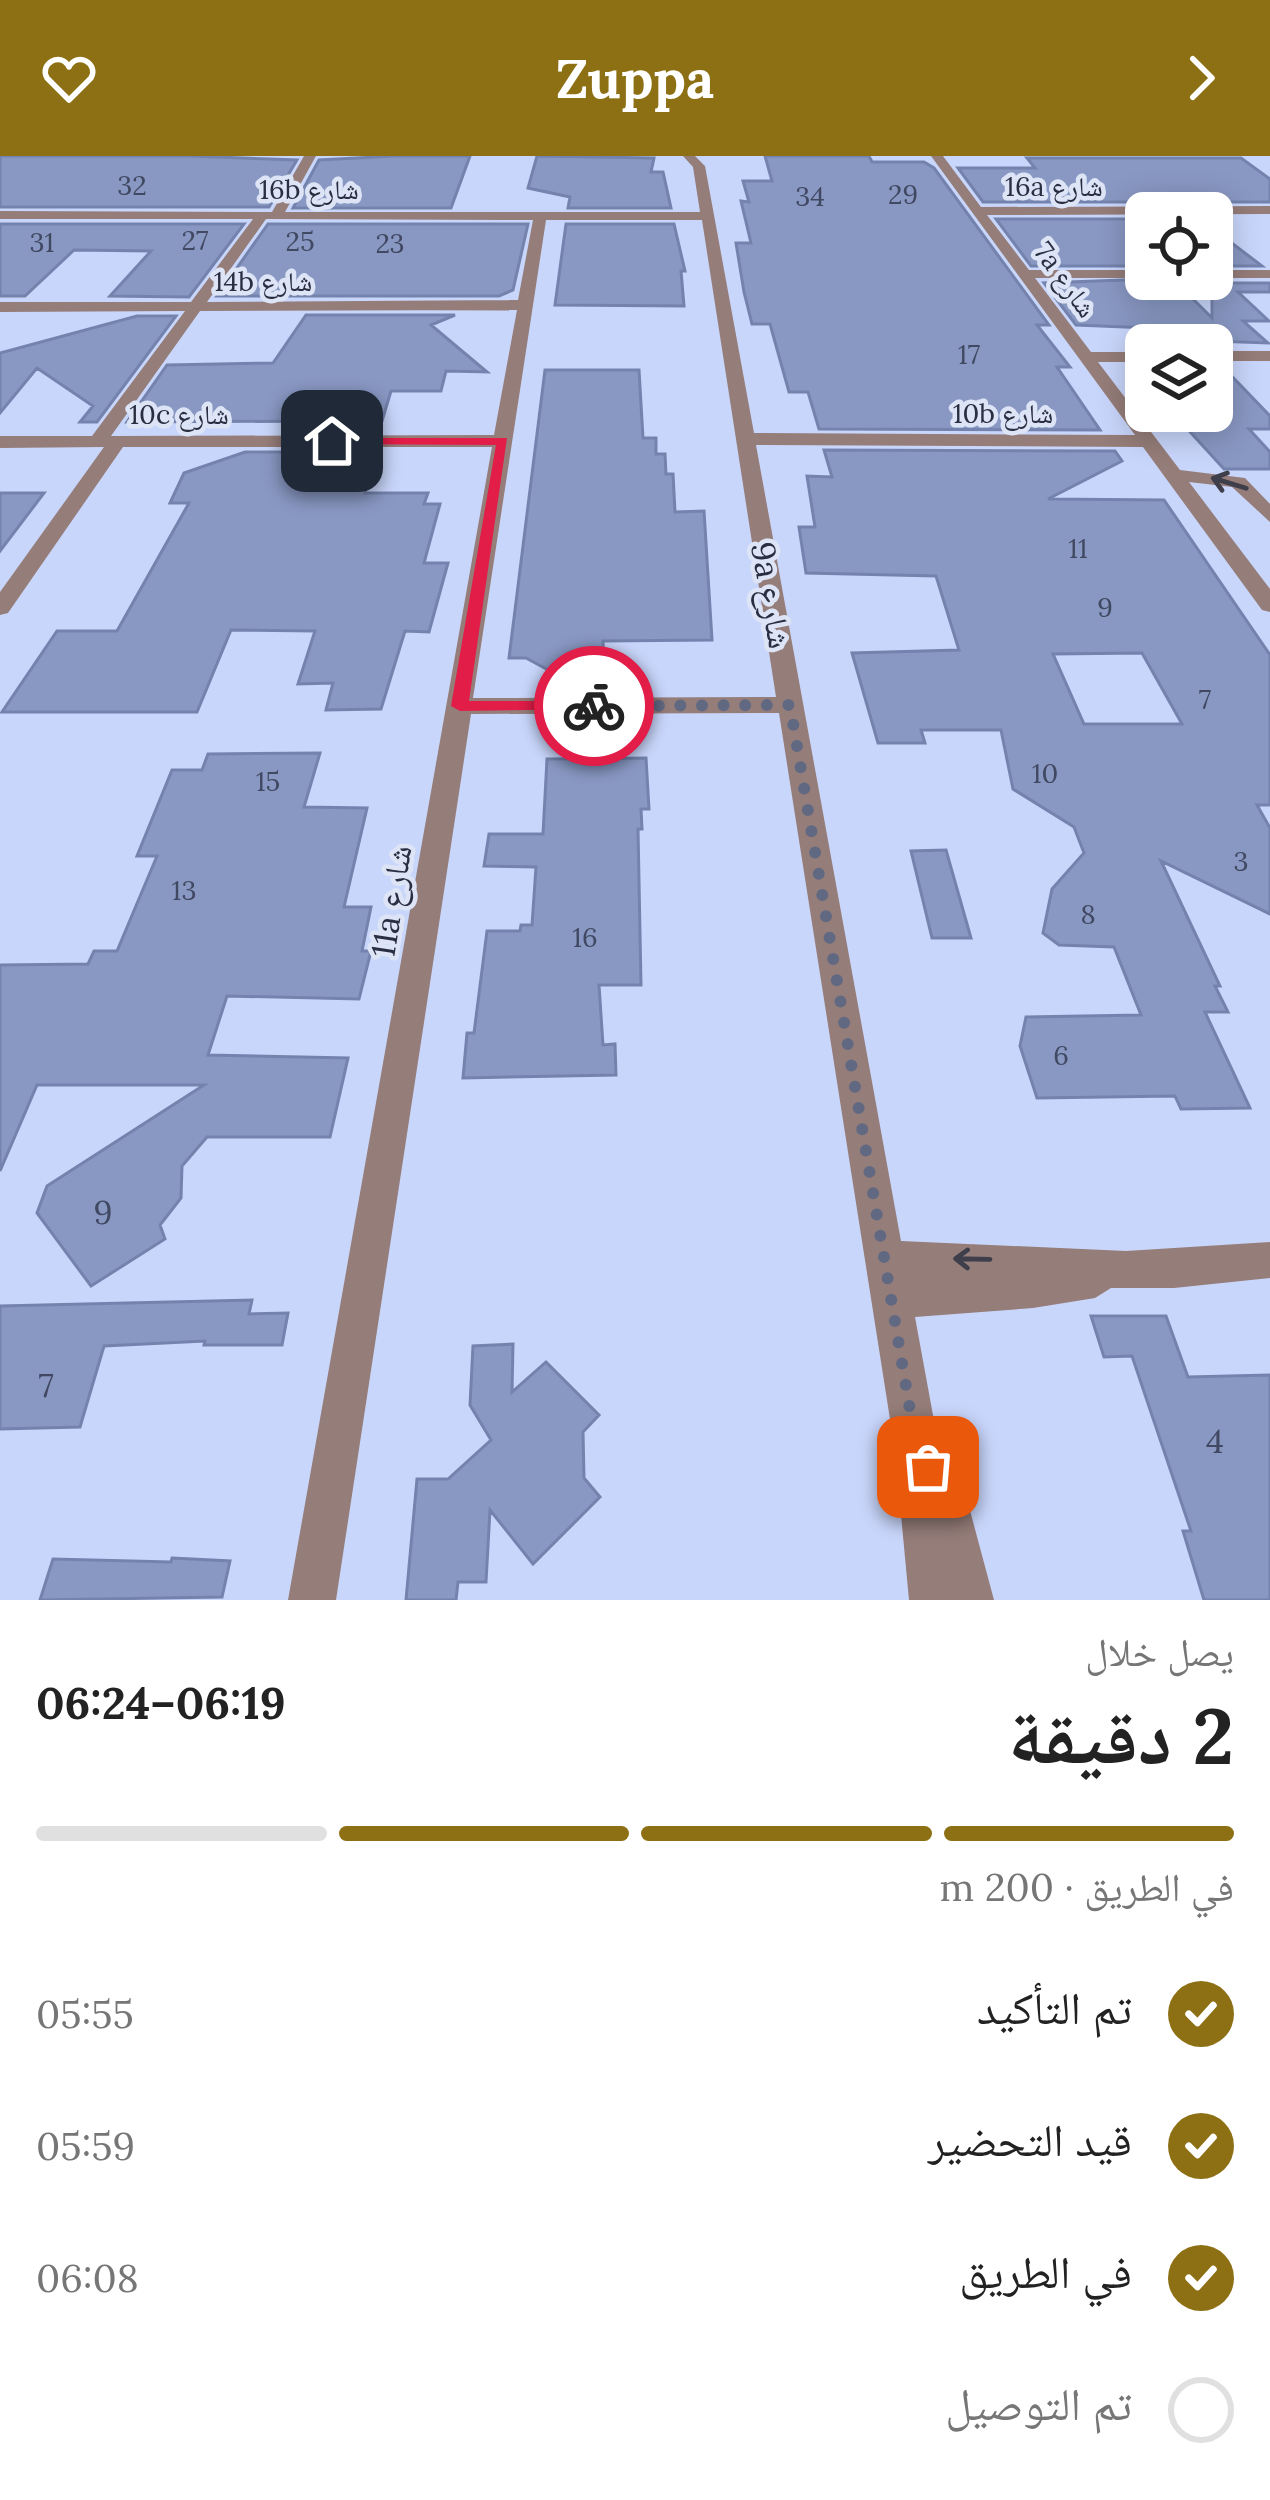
<!DOCTYPE html>
<html lang="ar">
<head>
<meta charset="utf-8">
<style>
	body { margin:0; font-family:Lora,"Noto Naskh Arabic",serif; background:#f6f6f6; color:#222; direction:rtl; height:100vh; display:flex; flex-direction:column; font-size:45px; white-space:nowrap }
	* { box-sizing:border-box; margin:0 }
	p { font-size:39px; color:#767676 }
	.icon { flex:none; width:66px; height:66px; fill:none; stroke:currentColor; stroke-width:2; stroke-linecap:round; stroke-linejoin:round }
	.map { position:relative; height:1444px; overflow:hidden; direction:ltr }
	.drawer { display:flex; flex-direction:column; background:#fff; flex:1 }
	.drawer>* { flex:none }
	.tools { position:absolute; left:1125px; top:36px; display:grid; gap:24px }
	.tools a { display:grid; place-items:center; width:108px; height:108px; border-radius:18px; background:#fff; box-shadow:0 6px 30px #0003; font-size:60px }
	.pin { position:absolute; display:grid; place-items:center; width:102px; height:102px; color:#fff; margin:-51px; border-radius:24px; box-shadow:0 6px 18px #0006 }
	.courier { position:absolute; display:grid; place-items:center; width:120px; height:120px; margin:-60px; border:9px solid #e11d48; border-radius:50%; background:#fff; color:#222; box-shadow:0 3px 15px #0007 }
	.headline em { font-style:normal; font-weight:700 }
	.headline div { display:flex; flex-direction:column-reverse }
	.headline { display:flex; align-items:center; justify-content:space-between; height:204px; padding:0 36px }
	h1 { font-size:78px; font-weight:700; line-height:90px }
	.bar { display:grid; grid-template-columns:repeat(4,1fr); gap:18px 12px; align-content:center; height:144px; padding:0 36px }
	.bar i { height:15px; border-radius:9px; background:#e0e0e0 }
	.bar .current { background:#8d7014 }
	.bar p { grid-column:span 4 }
	ol { padding:0 36px; list-style:none }
	li { display:flex; align-items:center; gap:36px; height:132px }
	li p { margin-inline-start:auto }
	li .icon { padding:12px; border-radius:50%; background:#8d7014; color:#fff; stroke-width:4 }
	li:last-child { color:#767676 }
	li i { width:66px; height:66px; border:6px solid #e0e0e0; border-radius:50% }
	header { display:flex; justify-content:space-between; align-items:center; height:156px; padding:0 36px; background:#8d7014; color:#fff; font-size:54px; font-weight:700 }
	.map>svg:first-child { display:block }
	.building { fill:#8998c3; stroke:#7483ad; stroke-width:3; fill-rule:evenodd }
	.lines { fill:none; stroke-linecap:round; stroke-linejoin:round }
	.minor { fill:#957d79; fill-rule:evenodd }
	.oneway { stroke:#3f3f4c }
	.route { fill:#e11d48 }
	.done { stroke:#616982; stroke-width:12; stroke-dasharray:0 21.6 }
	.labels { text-anchor:middle; stroke-width:9; stroke-linejoin:round; paint-order:stroke }
	.number-label { font-size:27px; fill:#414962 }
	.far-street-label { font-size:27px; fill:#292f41; stroke:#dde4f6 }
	.street-label { font-size:33px; fill:#292f41; stroke:#dde4f6 }
	.near-number-label { font-size:33px; fill:#414962 }
</style>
</head>
<body>
<header><svg class="icon" aria-label="forward" viewBox="0 0 24 24"><path d="M9 5l7 7-7 7"/></svg>Zuppa<svg class="icon" aria-label="heart" viewBox="0 0 24 24"><path d="M12 20l-8-8c-3-5 5-10 8-4 3-6 11-1 8 4z"/></svg></header>
<div class="map">
<svg width="1270" height="1444" viewBox="0 0 1270 1444">
	<rect width="100%" height="100%" fill="#c9d6fb"/>
	<path class="building" d="M 0,0 L 191,0 L 297,4 L 269,51 L 0,51 Z
		M 393,0 L 470,0 L 451,52 L 293,52 L 319,4 Z
		M 537,0 L 654,2 L 651,16 L 663,16 L 671,52 L 568,52 L 570,41 L 528,32 Z
		M 765,0 L 869,0 L 872,6 L 924,6 L 934,12 L 1049,169 L 1037,169 L 1070,211 L 1057,211 L 1100,274 L 819,273 L 808,236 L 789,236 L 770,168 L 752,168 L 744,136 L 736,87 L 751,87 L 741,45 L 749,46 L 743,25 L 772,25 Z
		M 1027,2 L 1241,2 L 1270,23 L 1270,46 L 983,46 L 958,12 L 1035,12 Z
		M 996,63 L 1146,63 L 1146,110 L 1031,110 Z
		M 0,68 L 244,68 L 189,141 L 110,140 L 151,95 L 74,94 L 25,140 L 0,140 Z
		M 268,68 L 528,68 L 513,134 L 499,140 L 217,140 Z
		M 566,68 L 674,68 L 685,115 L 681,115 L 684,150 L 555,149 Z
		M 1212,72 L 1262,110 L 1212,110 Z
		M 1150,123 L 1173,123 L 1212,162 L 1212,127 L 1270,127 L 1270,136 L 1238,136 L 1269,165 L 1243,165 L 1268,187 L 1184,184 L 1174,173 L 1076,169 L 1044,127 Z
		M 306,159 L 455,159 L 431,169 L 487,216 L 446,215 L 441,235 L 391,235 L 379,275 L 303,275 L 331,265 L 127,266 L 167,209 L 273,207 Z
		M 137,160 L 176,160 L 97,266 L 80,266 L 93,250 L 37,212 L 0,257 L 0,197 Z
		M 1212,209 L 1221,209 L 1270,260 L 1270,273 L 1249,273 L 1270,296 L 1270,313 L 1224,313 L 1171,255 L 1212,255 Z
		M 545,214 L 639,214 L 643,282 L 656,282 L 656,298 L 665,298 L 666,318 L 673,318 L 675,356 L 704,355 L 712,484 L 603,485 L 604,514 L 550,515 L 526,502 L 509,502 Z
		M 824,294 L 1115,295 L 1122,305 L 1048,343 L 1164,344 L 1270,499 L 1270,649 L 1257,649 L 1270,672 L 1270,758 L 1161,705 L 1220,830 L 1215,830 L 1228,856 L 1205,856 L 1250,952 L 1181,953 L 1175,940 L 1037,942 L 1020,890 L 1026,861 L 1141,859 L 1114,791 L 1059,789 L 1043,777 L 1052,733 L 1084,697 L 1074,671 L 1013,633 L 1001,574 L 921,574 L 925,587 L 878,587 L 852,497 L 959,494 L 936,420 L 806,417 L 799,371 L 815,371 L 807,320 L 832,321 ZM 1142,497 L 1182,568 L 1084,568 L 1053,498 Z
		M 245,296 L 373,296 L 365,337 L 428,337 L 424,348 L 440,348 L 424,407 L 448,407 L 429,476 L 405,475 L 381,553 L 326,554 L 333,527 L 298,528 L 315,475 L 231,474 L 197,556 L 2,556 L 57,475 L 117,475 L 189,347 L 170,347 L 184,317 Z
		M 0,337 L 44,337 L 0,395 Z
		M 320,597 L 304,651 L 367,652 L 344,751 L 371,751 L 362,795 L 371,795 L 359,843 L 227,840 L 208,899 L 348,902 L 330,981 L 207,981 L 182,1010 L 181,1042 L 160,1069 L 165,1083 L 91,1130 L 37,1057 L 47,1030 L 204,929 L 37,929 L 0,1015 L 0,809 L 88,808 L 94,795 L 117,795 L 157,700 L 137,700 L 172,614 L 202,614 L 208,598 Z
		M 646,602 L 649,653 L 641,653 L 642,673 L 638,673 L 641,829 L 599,829 L 603,889 L 615,888 L 616,919 L 463,922 L 467,877 L 474,877 L 487,775 L 520,775 L 521,769 L 532,769 L 536,711 L 484,710 L 489,678 L 543,678 L 547,603 Z
		M 946,694 L 971,782 L 932,782 L 911,695 Z
		M 252,1144 L 249,1158 L 288,1157 L 282,1189 L 204,1189 L 205,1185 L 104,1190 L 80,1271 L 0,1273 L 0,1150 Z
		M 1091,1160 L 1166,1160 L 1188,1221 L 1270,1219 L 1270,1444 L 1204,1444 L 1183,1375 L 1191,1375 L 1132,1200 L 1104,1201 Z
		M 513,1188 L 512,1236 L 546,1206 L 599,1259 L 583,1276 L 584,1322 L 600,1341 L 533,1408 L 490,1354 L 486,1426 L 458,1426 L 456,1444 L 406,1444 L 417,1323 L 448,1323 L 491,1284 L 470,1249 L 473,1190 Z
		M 172,1402 L 230,1405 L 222,1441 L 40,1444 L 53,1403 L 171,1406 Z"/>
	<g class="lines">
		<path class="minor" d="M 304,0 L 316,0 L 285,56 L 700,56 L 693,11 L 683,0 L 695,0 L 705,10 L 754,277 L 1135,279 L 931,0 L 943,0 L 981,51 L 1270,50 L 1270,58 L 987,59 L 1029,114 L 1146,114 L 1146,122 L 1035,122 L 1091,196 L 1146,196 L 1146,206 L 1098,206 L 1180,314 L 1245,322 L 1270,348 L 1270,366 L 1232,331 L 1189,326 L 1270,433 L 1270,456 L 1262,454 L 1143,291 L 756,289 L 901,1085 L 1126,1095 L 1270,1086 L 1270,1122 L 1174,1132 L 1111,1132 L 1095,1142 L 1033,1152 L 915,1161 L 939,1292 L 968,1347 L 994,1444 L 909,1444 L 895,1295 L 779,557 L 471,558 L 336,1444 L 288,1444 L 492,291 L 123,291 L 8,457 L 0,459 L 0,436 L 104,291 L 0,292 L 0,280 L 92,280 L 185,155 L 0,156 L 0,146 L 191,146 L 253,63 L 0,63 L 0,55 L 272,56 ZM 266,63 L 533,64 L 518,144 L 207,146 ZM 546,64 L 702,64 L 776,541 L 473,542 ZM 517,154 L 494,279 L 111,280 L 200,155 Z
			M 1212,114 L 1270,114 L 1270,122 L 1212,122 Z
			M 1212,195 L 1270,195 L 1270,205 L 1212,205 Z"/>
	</g>
	<defs><path id="oneway-shaft" d="M-6 0H5M1.5-3L5.5 0L1.5 3" fill="none" stroke-width="1.6" stroke-linecap="round" stroke-linejoin="round" transform="scale(3)"/></defs>
	<g class="oneway">
		<use href="#oneway-shaft" transform="translate(1229 327) rotate(-163)"/>
		<use href="#oneway-shaft" transform="translate(972 1103) rotate(-179)"/>
	</g>
	<path class="route" d="M 332,282 L 507,282 L 469,545 L 594,545 L 600,546 L 600,553 L 460,555 L 451,550 L 496,289 L 327,288 Z"/>
	<g class="lines">
		<path class="done" d="M 594,550 L 790,549 L 917,1295 L 928,1311"/>
	</g>
	<g class="labels">
		<g class="number-label">
			<text x="132" y="39">32</text>
			<text x="903" y="48">29</text>
			<text x="810" y="50">34</text>
			<text x="195" y="94">27</text>
			<text x="300" y="95">25</text>
			<text x="42" y="96">31</text>
			<text x="390" y="97">23</text>
			<text x="969" y="208">17</text>
			<text x="1078" y="402">11</text>
			<text x="1105" y="461">9</text>
			<text x="1205" y="553">7</text>
			<text x="1045" y="627">10</text>
			<text x="268" y="635">15</text>
			<text x="1241" y="715">3</text>
			<text x="184" y="744">13</text>
			<text x="1088" y="768">8</text>
			<text x="585" y="791">16</text>
			<text x="1061" y="909">6</text>
		</g>
		<g class="far-street-label">
			<text x="1054" y="40">16a شارع</text>
			<text x="309" y="43">16b شارع</text>
			<text transform="translate(1065 124) rotate(54)" y="9">7a شارع</text>
			<text x="263" y="135">14b شارع</text>
			<text x="1003" y="267">10b شارع</text>
			<text x="179" y="268">10c شارع</text>
		</g>
		<g class="street-label">
			<text transform="translate(772 439) rotate(80)" y="12">9a شارع</text>
			<text transform="translate(391 745) rotate(-81)" y="12">11a شارع</text>
		</g>
		<g class="near-number-label">
			<text x="103" y="1068">9</text>
			<text x="46" y="1241">7</text>
			<text x="1215" y="1297">4</text>
		</g>
	</g>
</svg>
<div class="tools">
<a><svg class="icon" aria-label="locate" viewBox="0 0 24 24"><circle cx="12" cy="12" r="6"/><path d="M12 2v4M12 18v4M2 12h4M18 12h4"/></svg></a>
<a><svg class="icon" aria-label="layers" viewBox="0 0 24 24"><path d="M12 4l9 5-9 5-9-5zM3 14l9 5 9-5"/></svg></a>
</div>
<div class="pin" style="left:928px;top:1311px;background:#ea580c"><svg class="icon" aria-label="bag" viewBox="0 0 24 24"><path d="M5 8h14l-1 12H6zM9 8a3 3 0 0 1 6 0"/></svg></div>
<div class="pin" style="left:332px;top:285px;background:#1f2937"><svg class="icon" aria-label="home" viewBox="0 0 24 24"><path d="M3 11l9-7 9 7M6 9v11h12V9"/></svg></div>
<div class="courier" style="left:594px;top:550px"><svg class="icon" aria-label="bike" viewBox="0 0 24 24"><circle cx="6" cy="16" r="4"/><circle cx="18" cy="16" r="4"/><path d="M6 16l4-8h5l3 8M10 8l3 8H6M13 5h3"/></svg></div>
</div>
<section class="drawer">
<div class="headline"><div><h1>2 دقيقة</h1><p>يصل خلال</p></div><em>06:19–06:24</em></div>
<div class="bar"><i class="current"></i><i class="current"></i><i class="current"></i><i></i><p>في الطريق · 200 m</p></div>
<ol>
<li><svg class="icon" aria-label="check" viewBox="0 0 24 24"><path d="M5 12l5 5 9-10"/></svg>تم التأكيد<p>05:55</p></li>
<li><svg class="icon" aria-label="check" viewBox="0 0 24 24"><path d="M5 12l5 5 9-10"/></svg>قيد التحضير<p>05:59</p></li>
<li><svg class="icon" aria-label="check" viewBox="0 0 24 24"><path d="M5 12l5 5 9-10"/></svg>في الطريق<p>06:08</p></li>
<li><i></i>تم التوصيل</li>
</ol>
</section>
</body>
</html>
